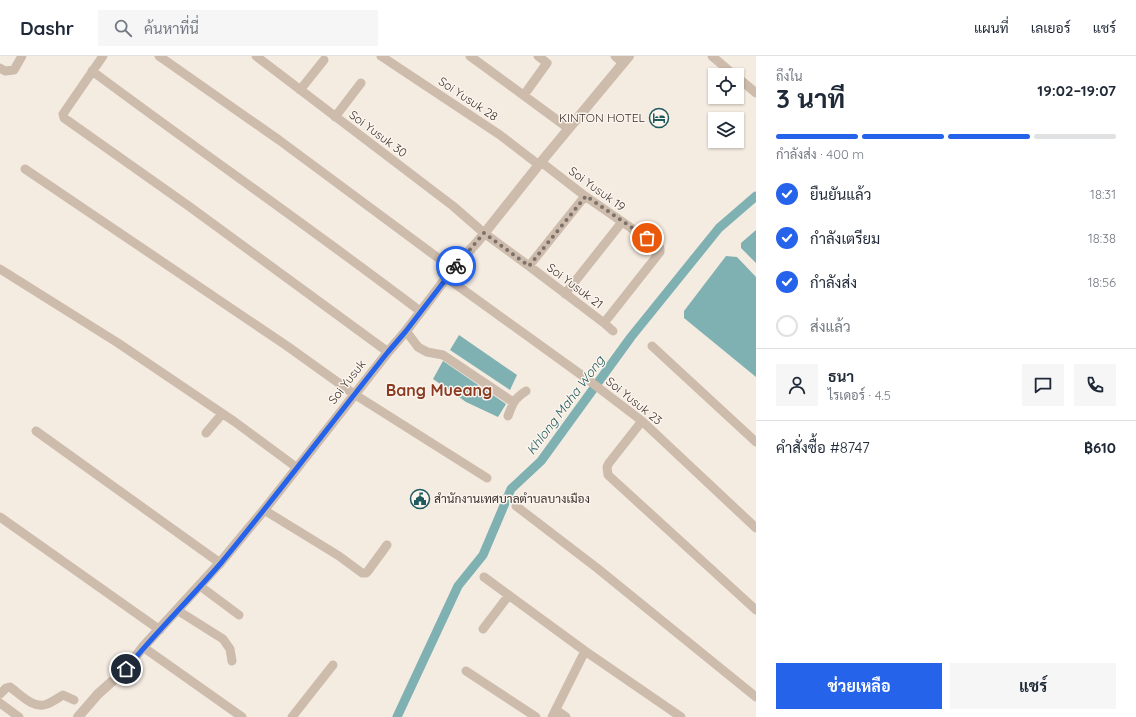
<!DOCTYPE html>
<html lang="th">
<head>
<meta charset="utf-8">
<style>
	body { margin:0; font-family:Quicksand,Sarabun,sans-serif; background:#f6f6f7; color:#1f2937; height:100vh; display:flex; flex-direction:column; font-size:15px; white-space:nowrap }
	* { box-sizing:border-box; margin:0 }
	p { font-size:13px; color:#747a83 }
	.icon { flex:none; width:22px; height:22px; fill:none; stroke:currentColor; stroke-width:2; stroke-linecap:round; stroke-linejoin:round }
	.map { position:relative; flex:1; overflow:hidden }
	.details { display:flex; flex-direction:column; background:#fff; width:380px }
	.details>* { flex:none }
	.tools { position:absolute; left:708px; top:12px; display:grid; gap:8px }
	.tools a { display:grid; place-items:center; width:36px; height:36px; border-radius:0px; background:#fff; box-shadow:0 1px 3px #0004; font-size:20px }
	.pin { position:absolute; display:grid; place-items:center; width:34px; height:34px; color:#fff; margin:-17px; border:2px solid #fff; border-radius:50%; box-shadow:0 1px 4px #0007 }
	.courier { position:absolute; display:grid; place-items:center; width:40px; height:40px; margin:-20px; border:3px solid #2563eb; border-radius:50%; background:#fff; color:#222; box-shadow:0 1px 5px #0007 }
	.overview em { font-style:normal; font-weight:700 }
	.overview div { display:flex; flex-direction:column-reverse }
	.overview { display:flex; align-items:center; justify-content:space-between; height:68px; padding:0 20px }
	h1 { font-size:26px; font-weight:700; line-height:30px }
	.bar { display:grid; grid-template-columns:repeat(4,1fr); gap:6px 4px; align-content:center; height:48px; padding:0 20px }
	.bar i { height:5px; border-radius:3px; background:#e0e1e3 }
	.bar .current { background:#2563eb }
	.bar p { grid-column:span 4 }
	.line { display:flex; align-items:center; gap:10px; padding:0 20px; border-top:1px solid #e0e1e3 }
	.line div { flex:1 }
	.round { display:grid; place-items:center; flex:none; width:42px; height:42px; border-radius:0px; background:#f6f6f7 }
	ol { padding:0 20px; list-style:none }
	li { display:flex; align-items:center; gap:12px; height:44px }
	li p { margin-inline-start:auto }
	li .icon { padding:4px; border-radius:50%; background:#2563eb; color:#fff; stroke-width:4 }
	li:last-child { color:#747a83 }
	li i { width:22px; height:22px; border:2px solid #e0e1e3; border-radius:50% }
	.action { display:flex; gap:8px; margin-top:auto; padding:8px 20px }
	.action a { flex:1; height:46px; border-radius:0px; background:#2563eb; color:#fff; font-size:16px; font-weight:700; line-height:46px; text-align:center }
	.action a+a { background:#f6f6f7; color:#1f2937 }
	header { display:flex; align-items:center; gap:24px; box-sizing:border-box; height:56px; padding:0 20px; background:#fff; border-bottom:1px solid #e0e1e3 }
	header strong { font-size:19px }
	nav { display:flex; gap:22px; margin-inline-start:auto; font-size:14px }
	.search { width:280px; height:36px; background:#f6f6f7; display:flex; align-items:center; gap:10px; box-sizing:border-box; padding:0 14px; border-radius:0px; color:#747a83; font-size:15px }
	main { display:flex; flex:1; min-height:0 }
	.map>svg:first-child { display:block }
	.water { fill:#7fb0b2 }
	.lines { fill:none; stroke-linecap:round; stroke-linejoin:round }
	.canal { stroke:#7fb0b2; stroke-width:9 }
	.minor { stroke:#cdbbac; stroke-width:9 }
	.tertiary { stroke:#cdbbac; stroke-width:10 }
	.done { stroke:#7c716b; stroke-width:4; stroke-dasharray:0 7.2 }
	.route { stroke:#2563eb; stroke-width:5 }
	.labels { text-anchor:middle; stroke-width:3; stroke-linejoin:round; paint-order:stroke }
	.street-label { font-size:12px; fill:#3b302b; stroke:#fbf5ee }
	.poi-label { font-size:12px; fill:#3b302b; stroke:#fbf5ee; text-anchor:end }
	.water-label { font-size:13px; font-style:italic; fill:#1f5a5e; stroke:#fbf5ee }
	.district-label { font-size:16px; font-weight:bold; fill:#8c3b22; stroke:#fbf5ee }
</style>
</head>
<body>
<header>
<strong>Dashr</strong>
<div class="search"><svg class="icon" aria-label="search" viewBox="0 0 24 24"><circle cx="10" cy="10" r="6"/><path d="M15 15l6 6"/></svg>ค้นหาที่นี่</div>
<nav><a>แผนที่</a><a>เลเยอร์</a><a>แชร์</a></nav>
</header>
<main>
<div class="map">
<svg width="756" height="661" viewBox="0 0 756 661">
	<rect width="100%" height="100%" fill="#f4ebe1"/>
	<path class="water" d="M 756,174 L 756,207 L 741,192 L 741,187 Z
		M 726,200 L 737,201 L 756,221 L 756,321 L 684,262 L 684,255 Z
		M 459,279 L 517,319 L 510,334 L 450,294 Z
		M 443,305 L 506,348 L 498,361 L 466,346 L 433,323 Z"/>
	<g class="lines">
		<path class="canal" d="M 397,661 L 458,530 L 483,499 L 511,433 L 541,405 L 631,281 L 719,172 L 756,140"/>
		<path class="minor" d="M 103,0 L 63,58 L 64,62 L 190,151 L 388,296
			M 159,0 L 279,84 L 453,213
			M 256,0 L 453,150 L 484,177 L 529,210 L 604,267 L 613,275
			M 381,0 L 500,79 L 539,109
			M 470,0 L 568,72
			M 615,0 L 623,7
			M 712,0 L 734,19
			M 0,12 L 5,15 L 14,14 L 22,0
			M 92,15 C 201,96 312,173 420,255
			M 737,21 L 756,37
			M 300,34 L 324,4
			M 524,39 L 547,7 L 538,0
			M 335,61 L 361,27
			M 541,106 L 585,140 L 660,192 L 660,196 L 604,267
			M 25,113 L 287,290 L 354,338 L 487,422
			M 529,210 L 585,140
			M 0,213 L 118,287 L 235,366 L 296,411
			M 447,222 L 587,323 L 642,365 L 756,472
			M 565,238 L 622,166
			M 406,275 L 418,291 L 427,296 L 443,299 L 513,346
			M 652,290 L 756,386
			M 508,360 C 513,347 514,343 526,335
			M 642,365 L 609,407 L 607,411 L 608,419 L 756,554
			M 36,375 L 220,507
			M 206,377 L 222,358
			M 516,450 L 597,512 L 756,641
			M 264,454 L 339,500 L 362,517 L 366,517 L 368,515 L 387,489
			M 0,461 L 160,574
			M 484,521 L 585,595 L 681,661
			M 200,530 L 239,559
			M 177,554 L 223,583 L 230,593 L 232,605
			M 483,573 L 509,539
			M 143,591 L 242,661
			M 466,615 L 536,661
			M 0,638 L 6,632 L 10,631 C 20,638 34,654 47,648 C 52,646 58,642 63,639 L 74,644
			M 0,647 L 19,661
			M 556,654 L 566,661
			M 292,661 L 333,609
			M 552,661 L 585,595"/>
		<path class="tertiary" d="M 78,661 L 98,638 L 126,613 L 143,591 L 220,507 L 264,454 L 388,296 L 406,275 L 453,213 L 479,184 L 541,106 L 629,0"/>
	</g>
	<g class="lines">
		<path class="done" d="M 456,210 L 484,177 L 529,210 L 586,140 L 647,182"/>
		<path class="route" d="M 126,613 C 156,576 190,543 221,507 C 278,438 332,366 388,296 L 406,275 L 456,210"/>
	</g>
	<defs>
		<g id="hotel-ring" transform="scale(1)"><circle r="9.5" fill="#fbf5ee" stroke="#1f5a5e" stroke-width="1.5"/><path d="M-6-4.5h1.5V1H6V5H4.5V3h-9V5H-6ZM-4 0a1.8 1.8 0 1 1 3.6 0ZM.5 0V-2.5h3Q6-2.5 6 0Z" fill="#1f5a5e"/></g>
		<g id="civic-ring" transform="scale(1)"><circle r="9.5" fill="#fbf5ee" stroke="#1f5a5e" stroke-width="1.5"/><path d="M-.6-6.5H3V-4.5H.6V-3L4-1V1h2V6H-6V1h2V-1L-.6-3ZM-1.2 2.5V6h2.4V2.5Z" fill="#1f5a5e"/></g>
	</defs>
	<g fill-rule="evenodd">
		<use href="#hotel-ring" x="659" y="62"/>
		<use href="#civic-ring" x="420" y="443"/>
	</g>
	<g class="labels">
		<g class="street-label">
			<text transform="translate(468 43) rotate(34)" y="4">Soi Yusuk 28</text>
			<text transform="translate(378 78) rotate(37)" y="4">Soi Yusuk 30</text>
			<text transform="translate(597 133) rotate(36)" y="4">Soi Yusuk 19</text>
			<text transform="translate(575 230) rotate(37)" y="4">Soi Yusuk 21</text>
			<text transform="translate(347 326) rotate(-52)" y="4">Soi Yusuk</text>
			<text transform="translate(634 345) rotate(39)" y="4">Soi Yusuk 23</text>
		</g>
		<g class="poi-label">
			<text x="645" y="66">KINTON HOTEL</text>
			<text x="434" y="447" text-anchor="start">สำนักงานเทศบาลตำบลบางเมือง</text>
		</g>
		<g class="water-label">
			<text transform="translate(565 349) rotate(-53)" y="5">Khlong Maha Wong</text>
		</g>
		<g class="district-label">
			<text x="439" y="340">Bang Mueang</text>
		</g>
	</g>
</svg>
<div class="tools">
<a><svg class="icon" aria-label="locate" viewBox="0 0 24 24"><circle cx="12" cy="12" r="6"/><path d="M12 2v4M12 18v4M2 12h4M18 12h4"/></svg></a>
<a><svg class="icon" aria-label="layers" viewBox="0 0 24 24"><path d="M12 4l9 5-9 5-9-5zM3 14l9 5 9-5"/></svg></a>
</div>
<div class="pin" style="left:647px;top:182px;background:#ea580c"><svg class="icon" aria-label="bag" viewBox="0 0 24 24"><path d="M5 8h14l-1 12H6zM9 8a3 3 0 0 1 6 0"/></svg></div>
<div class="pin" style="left:126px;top:613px;background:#1f2937"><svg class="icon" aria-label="home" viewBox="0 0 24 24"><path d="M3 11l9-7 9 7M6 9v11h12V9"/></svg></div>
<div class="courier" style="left:456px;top:210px"><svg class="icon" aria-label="bike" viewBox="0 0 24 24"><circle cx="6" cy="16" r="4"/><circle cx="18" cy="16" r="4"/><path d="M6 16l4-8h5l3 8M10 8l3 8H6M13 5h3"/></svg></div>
</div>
<section class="details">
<div class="overview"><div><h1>3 นาที</h1><p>ถึงใน</p></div><em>19:02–19:07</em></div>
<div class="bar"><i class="current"></i><i class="current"></i><i class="current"></i><i></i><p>กำลังส่ง · 400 m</p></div>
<ol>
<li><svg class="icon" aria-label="check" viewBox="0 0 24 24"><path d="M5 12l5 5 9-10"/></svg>ยืนยันแล้ว<p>18:31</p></li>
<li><svg class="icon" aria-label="check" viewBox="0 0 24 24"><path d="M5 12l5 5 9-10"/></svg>กำลังเตรียม<p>18:38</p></li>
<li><svg class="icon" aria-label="check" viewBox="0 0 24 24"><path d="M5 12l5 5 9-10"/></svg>กำลังส่ง<p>18:56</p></li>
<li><i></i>ส่งแล้ว</li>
</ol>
<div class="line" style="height:72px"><a class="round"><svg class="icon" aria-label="person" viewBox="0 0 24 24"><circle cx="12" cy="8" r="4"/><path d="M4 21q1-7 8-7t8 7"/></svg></a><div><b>ธนา</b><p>ไรเดอร์ · 4.5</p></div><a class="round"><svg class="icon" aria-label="chat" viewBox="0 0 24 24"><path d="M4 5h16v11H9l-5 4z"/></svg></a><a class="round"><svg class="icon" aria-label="phone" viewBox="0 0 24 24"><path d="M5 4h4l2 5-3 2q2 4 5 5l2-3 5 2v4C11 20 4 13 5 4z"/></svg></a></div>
<div class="line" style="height:52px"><div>คำสั่งซื้อ #8747</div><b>฿610</b></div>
<div class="action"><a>ช่วยเหลือ</a><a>แชร์</a></div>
</section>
</main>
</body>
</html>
